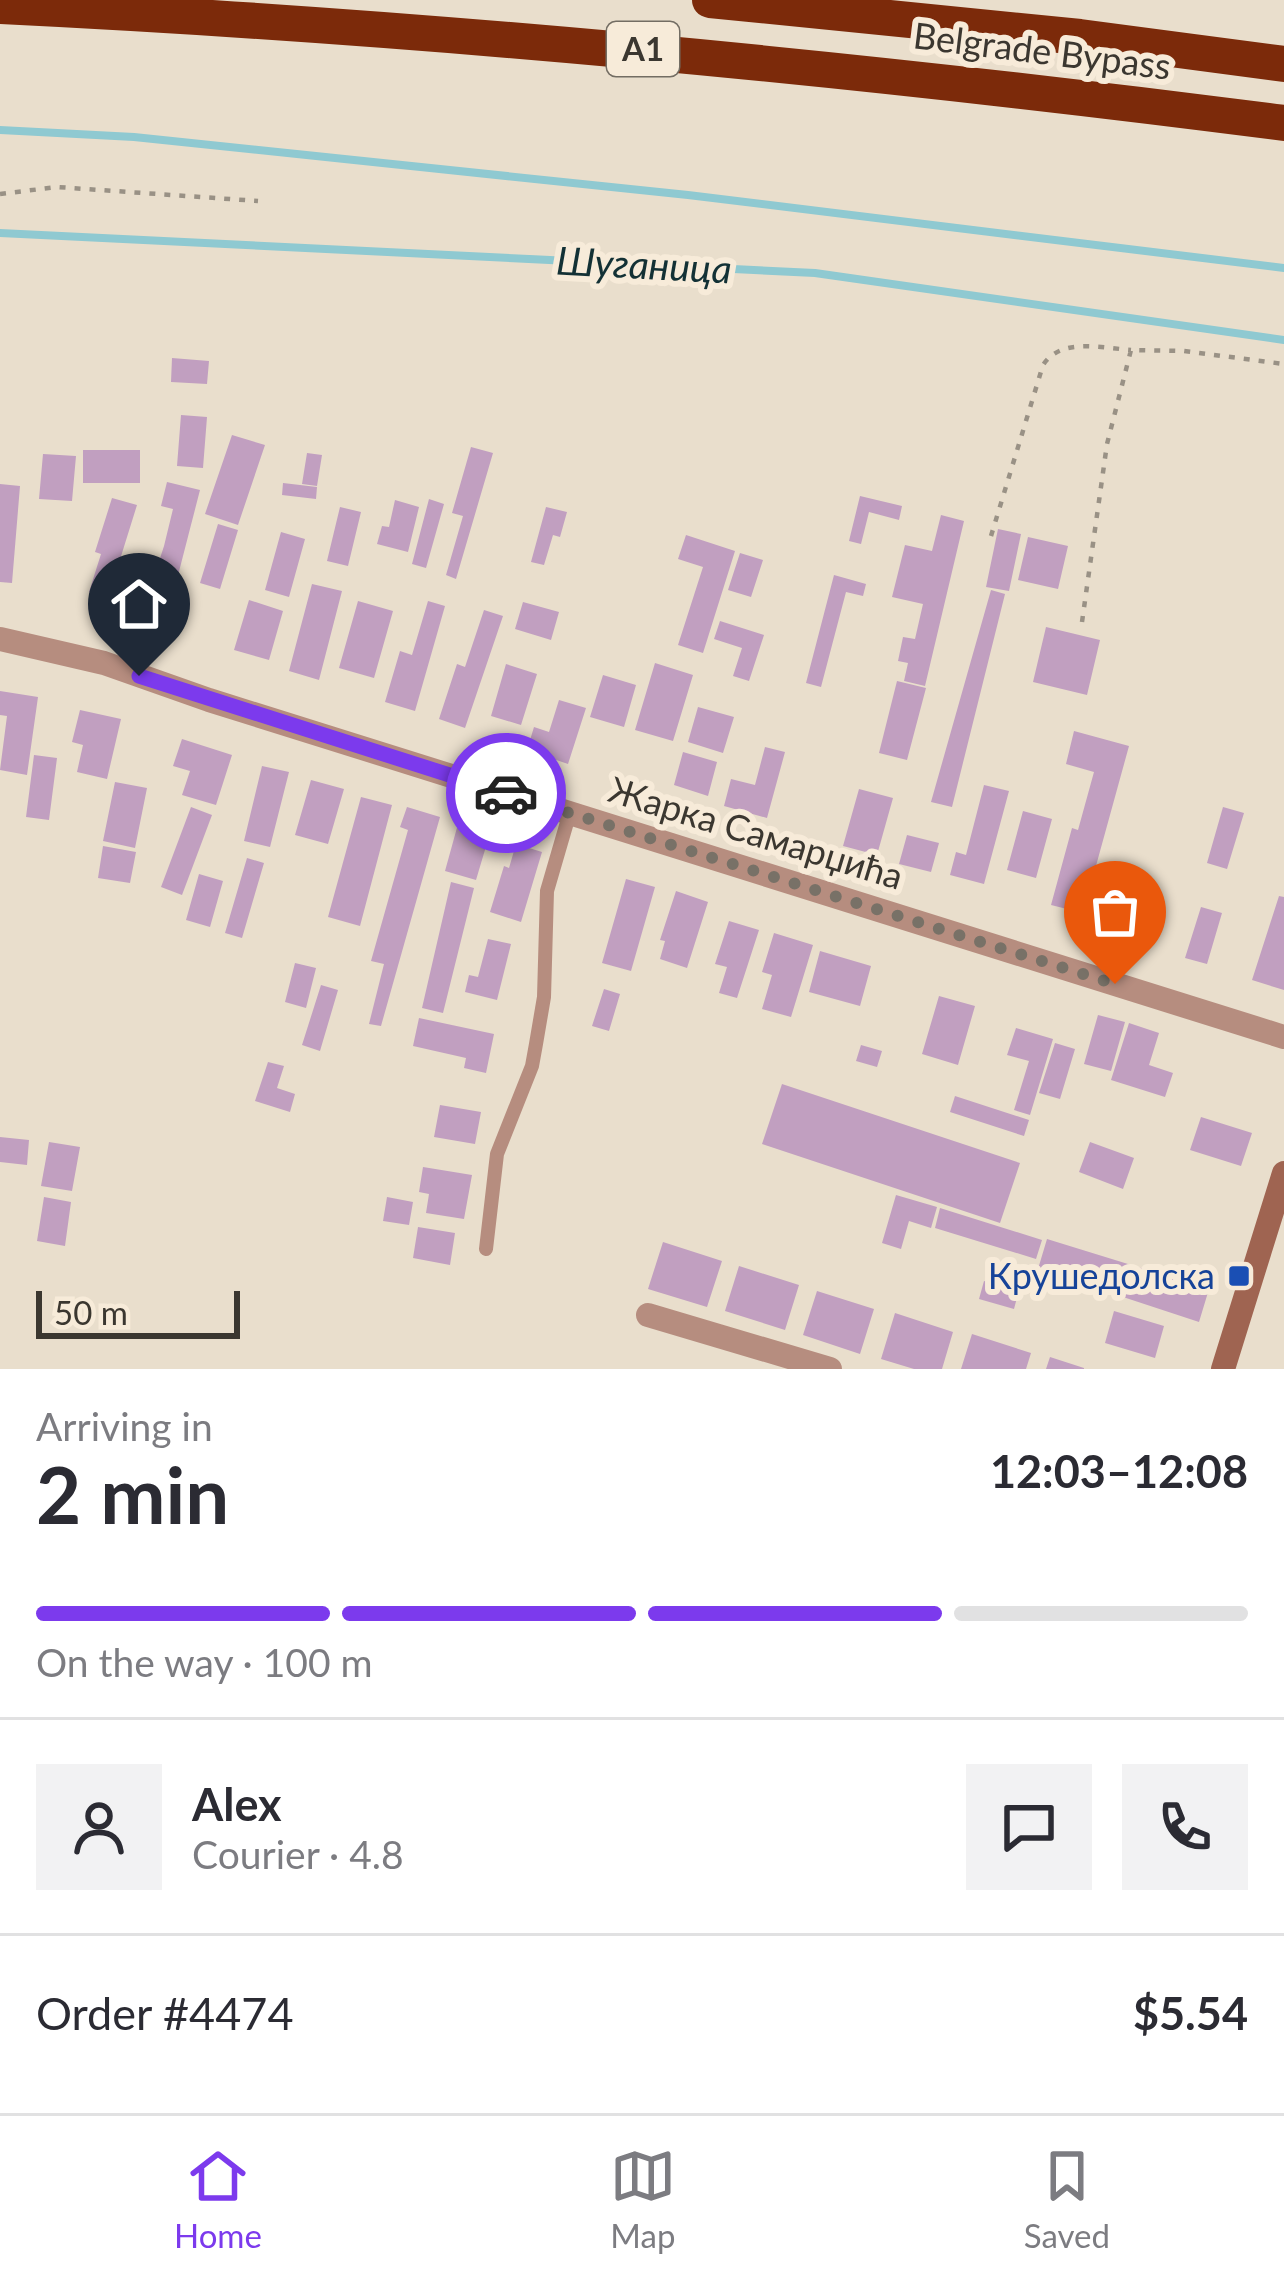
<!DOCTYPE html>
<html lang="en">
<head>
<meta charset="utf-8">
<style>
	body { margin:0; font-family:Lato,sans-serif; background:#f2f2f3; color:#2b2b33; height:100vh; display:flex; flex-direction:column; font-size:45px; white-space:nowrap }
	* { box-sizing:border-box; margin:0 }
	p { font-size:39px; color:#7c7c81 }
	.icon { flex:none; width:66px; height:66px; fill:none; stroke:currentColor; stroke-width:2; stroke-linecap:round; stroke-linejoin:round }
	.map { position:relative; height:1369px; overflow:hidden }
	.details { display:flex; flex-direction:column; background:#fff; flex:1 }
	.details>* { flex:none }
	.scale { position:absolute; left:36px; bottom:30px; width:204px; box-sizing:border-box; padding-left:12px; border:6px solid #3b3730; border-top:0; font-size:33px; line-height:42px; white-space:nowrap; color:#3b3730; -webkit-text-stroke:9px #f7ebd9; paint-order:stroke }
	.pin { position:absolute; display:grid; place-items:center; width:102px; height:102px; color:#fff; margin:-123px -51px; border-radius:50% 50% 50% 0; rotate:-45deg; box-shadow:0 0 12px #0007 }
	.pin .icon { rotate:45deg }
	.courier { position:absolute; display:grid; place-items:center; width:120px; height:120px; margin:-60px; border:9px solid #7c3aed; border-radius:50%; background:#fff; color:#222; box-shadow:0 3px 15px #0007 }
	.summary em { font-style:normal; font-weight:700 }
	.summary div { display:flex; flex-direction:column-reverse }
	.summary { display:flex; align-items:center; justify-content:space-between; height:204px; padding:0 36px }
	h1 { font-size:78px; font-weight:700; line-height:90px }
	.bar { display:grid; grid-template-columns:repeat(4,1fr); gap:18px 12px; align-content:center; height:144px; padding:0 36px }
	.bar i { height:15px; border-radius:9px; background:#e1e1e2 }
	.bar .on { background:#7c3aed }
	.bar p { grid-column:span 4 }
	.line { display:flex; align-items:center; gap:30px; padding:0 36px; border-top:3px solid #e1e1e2 }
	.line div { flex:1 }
	.round { display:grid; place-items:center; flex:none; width:126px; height:126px; border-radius:0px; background:#f2f2f3 }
	.tab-bar { display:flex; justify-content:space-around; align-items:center; height:168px; border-top:3px solid #e1e1e2; background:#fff; font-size:33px; color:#7c7c81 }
	.tab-bar a { display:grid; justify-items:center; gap:6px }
	.tab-bar .on { color:#7c3aed }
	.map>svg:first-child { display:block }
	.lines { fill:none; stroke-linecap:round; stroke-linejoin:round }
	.stream { stroke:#8fc9d1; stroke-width:8 }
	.building { fill:#c19fc0 }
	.path { stroke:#999185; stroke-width:4.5; stroke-dasharray:6 9; stroke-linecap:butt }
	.lane { stroke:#b68d7f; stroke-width:14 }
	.street { stroke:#b68d7f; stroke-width:24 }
	.secondary { stroke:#9f6451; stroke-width:24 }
	.highway { stroke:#7c2a0a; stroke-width:36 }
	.done { stroke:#787167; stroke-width:12; stroke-dasharray:0 21.6 }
	.route { stroke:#7c3aed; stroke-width:15 }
	.transit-dot { fill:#1a4fb4; stroke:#f7ebd9; stroke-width:4.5 }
	.labels { text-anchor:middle; stroke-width:12; stroke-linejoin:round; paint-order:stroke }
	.shield { fill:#f7ebd9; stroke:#736d63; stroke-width:3 }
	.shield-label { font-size:33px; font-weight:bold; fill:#3b3730 }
	.street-label { font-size:36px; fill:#3b3730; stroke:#f7ebd9 }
	.transit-label { font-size:36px; fill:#164399; stroke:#f7ebd9; text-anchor:end }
	.water-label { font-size:39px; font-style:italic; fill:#133135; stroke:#f7ebd9 }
</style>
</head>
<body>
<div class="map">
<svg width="1284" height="1369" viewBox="0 0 1284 1369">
	<rect width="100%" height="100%" fill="#e9decc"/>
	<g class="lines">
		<path class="stream" d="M 0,130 L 134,137 L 688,195 L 1284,268
			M 0,233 L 815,273 L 1284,340"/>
	</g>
	<path class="building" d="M 172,358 L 209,361 L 207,384 L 171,382 Z
		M 181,415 L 207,417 L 203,468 L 177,466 Z
		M 232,435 L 265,445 L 238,525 L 205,514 Z
		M 471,447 L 493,453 L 456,579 L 446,575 L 463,516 L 452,513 Z
		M 83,450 L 140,450 L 140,483 L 83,483 Z
		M 307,453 L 322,455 L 317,486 L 302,484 Z
		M 43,454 L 76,456 L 72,501 L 39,499 Z
		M 167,482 L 200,490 L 166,622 L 132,613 L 137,595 L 147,598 L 164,546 L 173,509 L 161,506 Z
		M 283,483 L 317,487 L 316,499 L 282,495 Z
		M 0,484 L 20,486 L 12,583 L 0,582 Z
		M 860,496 L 902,506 L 899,520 L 869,512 L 861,544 L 849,541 Z
		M 112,498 L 137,505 L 108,598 L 89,592 L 101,554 L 95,552 Z
		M 429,499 L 444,504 L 426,568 L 412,564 Z
		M 395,500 L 419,507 L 408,552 L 377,544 L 382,526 L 389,527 Z
		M 340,507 L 361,512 L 348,566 L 327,561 Z
		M 546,507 L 567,512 L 560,537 L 553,535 L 544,565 L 531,562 Z
		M 941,515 L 964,521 L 925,686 L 904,681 L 908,663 L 898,661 L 903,637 L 915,639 L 923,604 L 892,597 L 905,545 L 932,551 Z
		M 218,524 L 238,530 L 220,589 L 200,583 Z
		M 998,529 L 1021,534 L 1009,591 L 986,587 Z
		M 281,532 L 305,539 L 289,597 L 265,590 Z
		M 686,535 L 735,551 L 703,653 L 678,645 L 703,567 L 678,559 Z
		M 1028,537 L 1068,546 L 1058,589 L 1018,580 Z
		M 740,553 L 763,560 L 751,597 L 728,590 Z
		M 834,575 L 866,584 L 863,596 L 846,592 L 821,687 L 806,683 Z
		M 312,584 L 342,591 L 319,680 L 289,671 Z
		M 991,590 L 1005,594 L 952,807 L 931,802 Z
		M 249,600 L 283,611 L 269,660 L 234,650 Z
		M 358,601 L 393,611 L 374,678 L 339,668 Z
		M 428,601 L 445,606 L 415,711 L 385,702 L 400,651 L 412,655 Z
		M 523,602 L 559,612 L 551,640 L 515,629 Z
		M 484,610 L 503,616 L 465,728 L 439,719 L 457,664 L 465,667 Z
		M 720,621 L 764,635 L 749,681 L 733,676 L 742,648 L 714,639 Z
		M 1046,627 L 1100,640 L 1087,695 L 1033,682 Z
		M 655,663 L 693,675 L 673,741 L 635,730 Z
		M 506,664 L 537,674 L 521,725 L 491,716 Z
		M 603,675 L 636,685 L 624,727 L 590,717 Z
		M 897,681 L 926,688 L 907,760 L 879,753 Z
		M 0,691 L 38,697 L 27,775 L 0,770 L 7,716 L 0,715 Z
		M 559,700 L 586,708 L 568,764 L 527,750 L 534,727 L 549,732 Z
		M 698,707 L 734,717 L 723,753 L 688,742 Z
		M 80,710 L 121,719 L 107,779 L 77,772 L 83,745 L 72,742 Z
		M 1074,731 L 1129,746 L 1083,913 L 1051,905 L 1072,828 L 1078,830 L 1094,772 L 1066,764 Z
		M 182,739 L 232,755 L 216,805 L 182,795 L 190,771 L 173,766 Z
		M 765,747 L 785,752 L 767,818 L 724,806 L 731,779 L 755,785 Z
		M 683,752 L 717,762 L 708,796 L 674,785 Z
		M 34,755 L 57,758 L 49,820 L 26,817 Z
		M 262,766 L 289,772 L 270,847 L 244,841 Z
		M 311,780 L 344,789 L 328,844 L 295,835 Z
		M 115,782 L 147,788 L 135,848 L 103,841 Z
		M 984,785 L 1009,791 L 984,884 L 950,875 L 956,852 L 966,855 Z
		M 859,789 L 893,798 L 877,855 L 843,846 Z
		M 361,797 L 392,805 L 360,926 L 328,917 Z
		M 191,807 L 212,815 L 182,895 L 161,887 Z
		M 407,807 L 440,817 L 381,1026 L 369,1024 L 384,964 L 371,961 L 408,830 L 400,827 Z
		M 1223,807 L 1244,813 L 1227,869 L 1207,863 Z
		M 1023,811 L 1052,819 L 1036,878 L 1007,870 Z
		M 458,824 L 490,833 L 476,880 L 445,871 Z
		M 907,835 L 939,843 L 931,872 L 899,864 Z
		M 516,844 L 542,852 L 521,922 L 490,912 L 504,866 L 509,868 Z
		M 103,846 L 136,852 L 130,883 L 98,878 Z
		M 247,858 L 264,863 L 242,938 L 225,933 Z
		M 1098,870 L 1126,878 L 1112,926 L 1084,918 Z
		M 199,874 L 223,881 L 210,927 L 186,920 Z
		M 626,879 L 655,887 L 631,971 L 602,963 Z
		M 451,882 L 474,888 L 443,1013 L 422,1008 Z
		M 676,891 L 708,902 L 687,968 L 660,959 L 665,941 L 660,940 Z
		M 1279,896 L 1284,897 L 1284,990 L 1252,980 Z
		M 1201,907 L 1222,913 L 1207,964 L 1185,958 Z
		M 729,921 L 759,930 L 737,998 L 719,993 L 727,967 L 715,964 Z
		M 774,933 L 813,945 L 791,1017 L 762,1009 L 772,975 L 762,972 Z
		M 488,939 L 511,944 L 497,1000 L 465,992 L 469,975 L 478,977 Z
		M 820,951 L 871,966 L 860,1006 L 809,992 Z
		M 295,963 L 316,968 L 306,1008 L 285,1002 Z
		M 321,985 L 338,990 L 320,1051 L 302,1045 Z
		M 604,989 L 620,994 L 609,1031 L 592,1026 Z
		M 939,996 L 975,1006 L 958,1065 L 922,1054 Z
		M 1098,1015 L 1125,1022 L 1111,1071 L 1084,1064 Z
		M 419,1018 L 494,1034 L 486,1073 L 464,1068 L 466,1058 L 413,1046 Z
		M 1129,1023 L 1159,1033 L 1149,1065 L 1173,1073 L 1165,1097 L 1111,1080 Z
		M 1016,1028 L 1053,1039 L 1030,1115 L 1014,1110 L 1029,1061 L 1007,1055 Z
		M 1055,1043 L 1075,1049 L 1060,1099 L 1039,1093 Z
		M 861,1045 L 882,1051 L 877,1067 L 856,1061 Z
		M 268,1062 L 284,1066 L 277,1088 L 295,1094 L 290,1112 L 255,1101 Z
		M 782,1084 L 1020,1163 L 1000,1223 L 762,1144 Z
		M 955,1096 L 1029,1120 L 1024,1136 L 950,1112 Z
		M 440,1105 L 481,1112 L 475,1144 L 434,1137 Z
		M 1201,1117 L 1252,1133 L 1241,1166 L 1190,1150 Z
		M 0,1137 L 29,1140 L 27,1165 L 0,1162 Z
		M 49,1142 L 80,1147 L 72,1191 L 41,1186 Z
		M 1090,1142 L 1134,1158 L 1123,1189 L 1079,1172 Z
		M 423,1167 L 472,1175 L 464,1219 L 426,1213 L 429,1194 L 419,1192 Z
		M 896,1195 L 937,1207 L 931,1228 L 909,1221 L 901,1249 L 882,1243 Z
		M 44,1197 L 71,1202 L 65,1246 L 37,1241 Z
		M 387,1197 L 413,1202 L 409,1225 L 383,1221 Z
		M 940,1208 L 1042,1240 L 1036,1259 L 935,1228 Z
		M 418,1227 L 455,1233 L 450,1265 L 413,1258 Z
		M 1047,1239 L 1209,1289 L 1199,1322 L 1038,1269 Z
		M 663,1242 L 722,1261 L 707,1307 L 648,1289 Z
		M 739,1266 L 799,1285 L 785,1330 L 725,1311 Z
		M 984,1281 L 1019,1290 L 1014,1309 L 979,1299 Z
		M 817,1291 L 874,1309 L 860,1354 L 803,1335 Z
		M 1114,1311 L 1164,1326 L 1155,1358 L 1105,1343 Z
		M 895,1313 L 953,1332 L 942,1369 L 914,1369 L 881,1359 Z
		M 972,1334 L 1031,1353 L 1026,1369 L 961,1369 Z
		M 1050,1357 L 1084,1368 L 1084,1369 L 1046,1369 Z"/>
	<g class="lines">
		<path class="path" d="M 0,194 L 57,187 L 258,201
			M 991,536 L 1043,365 C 1061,337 1102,348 1131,350
			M 1082,622 L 1107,444 L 1131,350 L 1184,351 L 1284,364"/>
		<path class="lane" d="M 486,1249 L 497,1154 L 532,1066 L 536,1044 L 544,997 L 547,891 L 570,812"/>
		<path class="street" d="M 0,639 L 104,663 L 209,700 L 1284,1037
			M 648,1315 L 830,1369"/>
		<path class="secondary" d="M 1223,1369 L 1284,1173"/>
		<path class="highway" d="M 710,0 L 1080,37 L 1284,64
			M 0,6 C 430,27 857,68 1284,123"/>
	</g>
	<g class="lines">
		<path class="done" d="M 506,793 L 1115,984"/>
		<path class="route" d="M 139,676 L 506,793"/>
	</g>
	<rect class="transit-dot" x="1227" y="1264" width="24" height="24" rx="6"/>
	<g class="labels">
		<rect class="shield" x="607" y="22" width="72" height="54" rx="9"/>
		<g class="shield-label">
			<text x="643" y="61">A1</text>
		</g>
		<g class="street-label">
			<text transform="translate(1042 51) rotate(7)" y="13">Belgrade Bypass</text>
			<text transform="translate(756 833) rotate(17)" y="13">Жарка Самарџића</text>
		</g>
		<g class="transit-label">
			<text x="1215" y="1289">Крушедолска</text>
		</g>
		<g class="water-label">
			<text transform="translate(644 265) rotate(3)" y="14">Шуганица</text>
		</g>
	</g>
</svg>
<div class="scale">50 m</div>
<div class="pin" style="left:1115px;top:984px;background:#ea580c"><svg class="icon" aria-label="bag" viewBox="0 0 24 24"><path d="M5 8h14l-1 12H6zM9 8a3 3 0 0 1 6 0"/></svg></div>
<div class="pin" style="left:139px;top:676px;background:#1f2937"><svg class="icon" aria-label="home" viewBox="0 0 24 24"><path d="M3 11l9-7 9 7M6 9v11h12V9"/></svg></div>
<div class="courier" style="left:506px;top:793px"><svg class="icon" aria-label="car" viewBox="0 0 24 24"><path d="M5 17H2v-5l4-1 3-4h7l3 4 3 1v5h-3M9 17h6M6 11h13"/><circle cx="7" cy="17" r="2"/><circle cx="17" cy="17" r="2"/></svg></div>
</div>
<section class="details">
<div class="summary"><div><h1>2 min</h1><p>Arriving in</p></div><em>12:03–12:08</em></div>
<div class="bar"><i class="on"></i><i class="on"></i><i class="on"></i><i></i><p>On the way · 100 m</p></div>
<div class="line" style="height:216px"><a class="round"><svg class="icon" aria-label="person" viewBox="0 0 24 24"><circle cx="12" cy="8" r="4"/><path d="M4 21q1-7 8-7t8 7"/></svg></a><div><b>Alex</b><p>Courier · 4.8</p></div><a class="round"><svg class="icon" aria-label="chat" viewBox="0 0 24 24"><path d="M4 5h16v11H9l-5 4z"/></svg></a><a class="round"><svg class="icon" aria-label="phone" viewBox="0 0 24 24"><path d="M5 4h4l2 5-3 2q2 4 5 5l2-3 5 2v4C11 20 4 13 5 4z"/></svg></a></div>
<div class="line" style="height:156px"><div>Order #4474</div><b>$5.54</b></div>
</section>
<nav class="tab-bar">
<a class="on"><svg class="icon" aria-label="home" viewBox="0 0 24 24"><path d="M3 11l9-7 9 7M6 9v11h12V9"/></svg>Home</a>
<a><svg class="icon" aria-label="map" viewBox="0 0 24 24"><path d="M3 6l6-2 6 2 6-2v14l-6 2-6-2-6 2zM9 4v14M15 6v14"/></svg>Map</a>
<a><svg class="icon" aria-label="saved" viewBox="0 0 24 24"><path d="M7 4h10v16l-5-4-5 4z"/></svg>Saved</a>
</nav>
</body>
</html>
